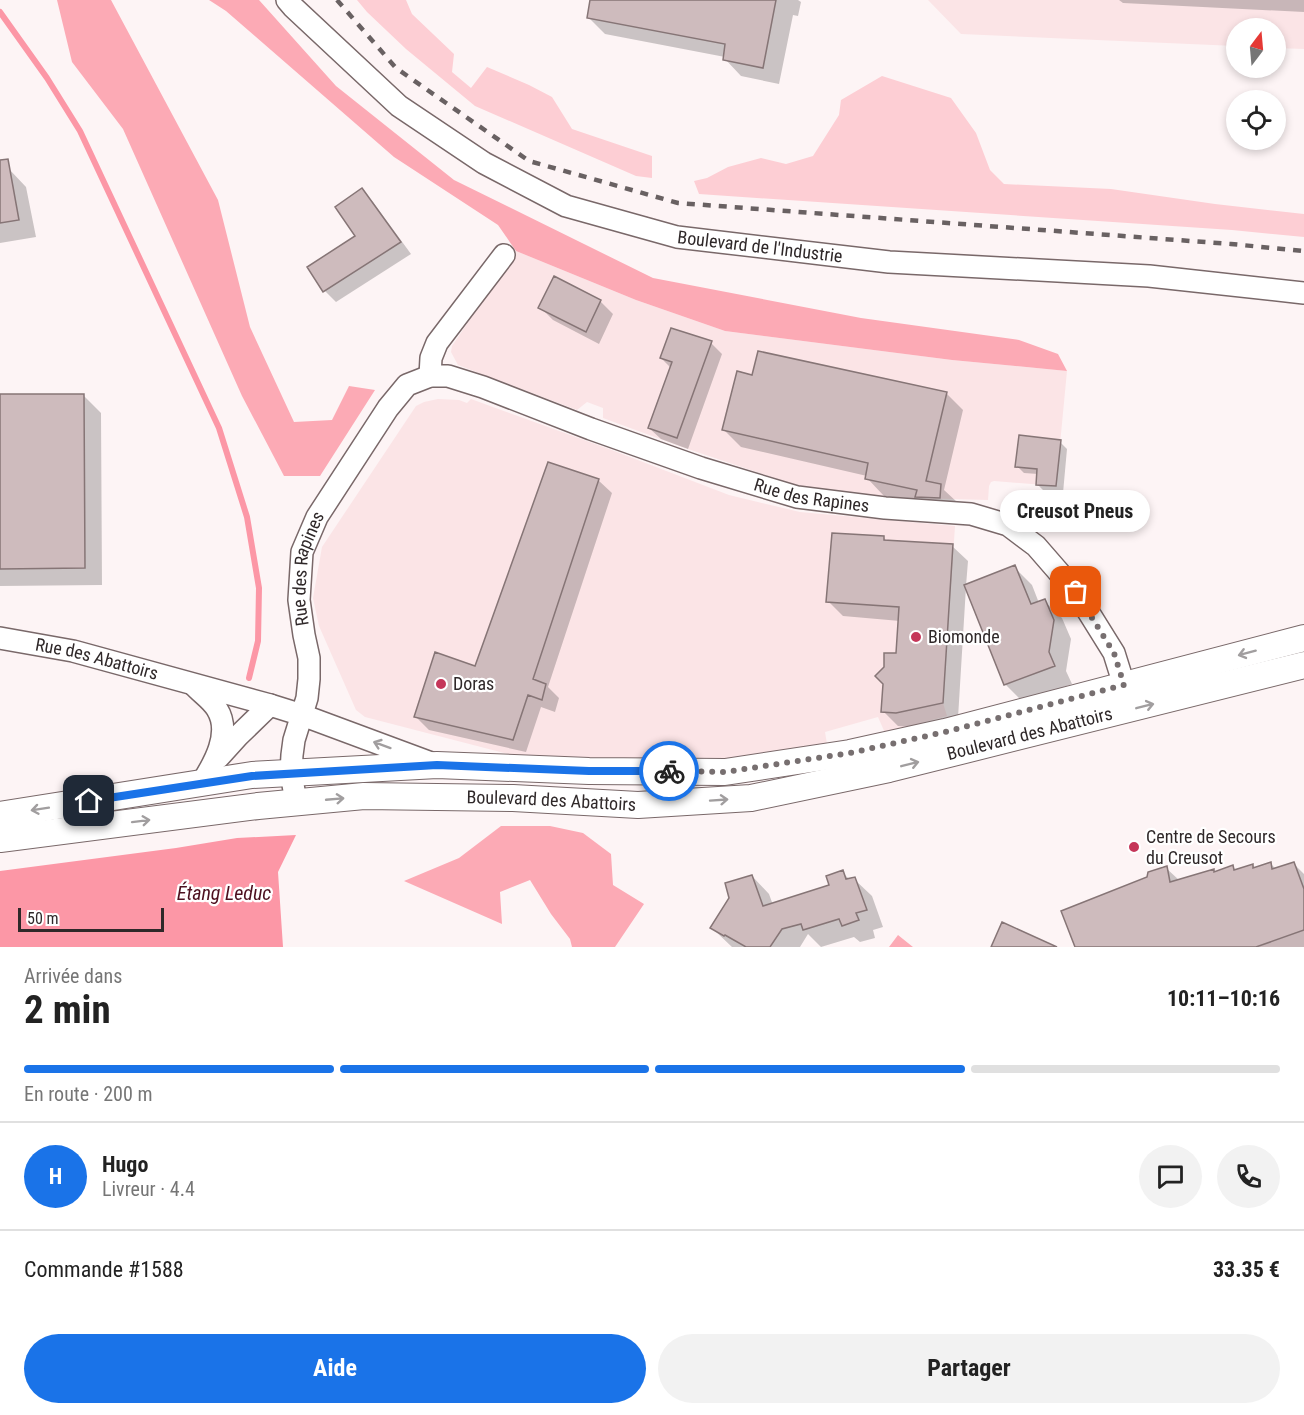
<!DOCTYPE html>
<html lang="fr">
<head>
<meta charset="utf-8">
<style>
	body { margin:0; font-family:"Roboto Condensed",sans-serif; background:#f2f2f2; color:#222; height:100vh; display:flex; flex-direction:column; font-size:22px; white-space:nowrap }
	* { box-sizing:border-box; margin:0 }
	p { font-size:20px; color:#767676 }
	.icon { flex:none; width:33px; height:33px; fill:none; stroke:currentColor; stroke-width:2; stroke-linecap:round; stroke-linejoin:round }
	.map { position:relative; height:947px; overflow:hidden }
	.panel { display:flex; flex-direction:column; background:#fff; flex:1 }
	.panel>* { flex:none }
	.needle { width:39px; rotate:16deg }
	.tools { position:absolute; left:1226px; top:18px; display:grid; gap:12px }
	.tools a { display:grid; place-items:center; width:60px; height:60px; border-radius:50%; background:#fff; box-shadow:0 3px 9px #0003; font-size:30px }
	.scale { position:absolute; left:18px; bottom:15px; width:146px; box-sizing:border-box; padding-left:6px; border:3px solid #2f2829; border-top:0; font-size:16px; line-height:21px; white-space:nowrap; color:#2f2829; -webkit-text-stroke:4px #fff; paint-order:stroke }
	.pin { position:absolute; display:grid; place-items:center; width:51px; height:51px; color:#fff; margin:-26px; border-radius:12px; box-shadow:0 3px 9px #0006 }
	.courier { position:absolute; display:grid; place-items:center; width:60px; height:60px; margin:-30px; border:4px solid #1a73e8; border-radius:50%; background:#fff; color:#222; box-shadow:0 2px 8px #0007 }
	.bubble { position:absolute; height:42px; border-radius:21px; background:#fff; box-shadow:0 3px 9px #0003; font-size:20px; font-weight:700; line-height:42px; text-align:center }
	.headline em { font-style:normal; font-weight:700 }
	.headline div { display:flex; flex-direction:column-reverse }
	.headline { display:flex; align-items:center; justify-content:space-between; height:102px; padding:0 24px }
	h1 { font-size:39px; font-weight:700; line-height:45px }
	.bar { display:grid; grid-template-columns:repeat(4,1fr); gap:9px 6px; align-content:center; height:72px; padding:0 24px }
	.bar i { height:8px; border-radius:4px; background:#e0e0e0 }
	.bar .current { background:#1a73e8 }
	.bar p { grid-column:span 4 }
	.line { display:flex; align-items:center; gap:15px; padding:0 24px; border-top:2px solid #e0e0e0 }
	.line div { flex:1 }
	.round { display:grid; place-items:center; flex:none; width:63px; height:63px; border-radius:32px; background:#f2f2f2 }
	.primary-button { display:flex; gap:12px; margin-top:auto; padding:12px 24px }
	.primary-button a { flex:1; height:69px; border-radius:36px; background:#1a73e8; color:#fff; font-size:24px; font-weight:700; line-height:69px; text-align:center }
	.primary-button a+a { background:#f2f2f2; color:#222 }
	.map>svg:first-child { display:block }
	.built { fill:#fbe4e6 }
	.green { fill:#fdced4 }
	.forest { fill:#fcaab5 }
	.water { fill:#fc97a6 }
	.shadow { fill:#0003 }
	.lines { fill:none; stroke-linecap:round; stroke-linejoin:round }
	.stream { stroke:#fc97a6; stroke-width:6 }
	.building { fill:#cebbbd; stroke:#867576; stroke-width:1.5 }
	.minor-casing { stroke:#796869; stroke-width:24 }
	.tertiary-casing { stroke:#796869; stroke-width:28 }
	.minor { stroke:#fff; stroke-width:21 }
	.tertiary { stroke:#fff; stroke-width:26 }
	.rail { stroke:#696162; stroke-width:4.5; stroke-dasharray:8 8; stroke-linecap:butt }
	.oneway { stroke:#a19e9f }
	.done { stroke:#776f70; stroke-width:6; stroke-dasharray:0 10.8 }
	.route { stroke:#1a73e8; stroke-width:8 }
	.poi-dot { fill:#c53659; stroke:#fff; stroke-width:2 }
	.labels { text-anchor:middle; stroke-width:4.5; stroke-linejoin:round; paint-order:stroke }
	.street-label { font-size:18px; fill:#2f2829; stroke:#fff }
	.poi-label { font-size:18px; fill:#2f2829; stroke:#fff; text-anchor:start }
	.water-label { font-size:20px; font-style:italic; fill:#4d101f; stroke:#fff }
</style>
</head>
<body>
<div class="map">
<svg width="1304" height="947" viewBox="0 0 1304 947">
	<rect width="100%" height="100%" fill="#fdf4f5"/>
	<path class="built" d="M 928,0 L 1304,0 L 1304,49 L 1275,48 L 1275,28 L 1236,28 L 1236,46 L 961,34 Z
		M 516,251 L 636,300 L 725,331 L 952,360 L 1067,371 L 1056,486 L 994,481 L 991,482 L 989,486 L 988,500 L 915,498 L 832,492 L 795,485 L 682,447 L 603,418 L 603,408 L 587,402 L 577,410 L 458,365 L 451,352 L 452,346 Z
		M 438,399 L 459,400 L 467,403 L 471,399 L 609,449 L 729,495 L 800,512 L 955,526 L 943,703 L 947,716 L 885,733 L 878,717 L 825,732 L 827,744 L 741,758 L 701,761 L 609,764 L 508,754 L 365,717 L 356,710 L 319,626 L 313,598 L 322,547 L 416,406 L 424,402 Z
		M 1304,930 L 1304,947 L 1258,947 Z"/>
	<path class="green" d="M 357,0 L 406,0 L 412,14 L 454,54 L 452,72 L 471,88 L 487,67 L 529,85 L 552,97 L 572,129 L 652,156 L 652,178 L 636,176 L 475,106 L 406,49 L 367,12 Z
		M 882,76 L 951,98 L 976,133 L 990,170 L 1004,184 L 1111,189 L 1215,204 L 1304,214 L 1304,237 L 1232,230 L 699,194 L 694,181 L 707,178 L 728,167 L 761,158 L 786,164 L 813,156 L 839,115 L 841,100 Z"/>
	<path class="forest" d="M 57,0 L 111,0 L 218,200 L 250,327 L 294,422 L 332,420 L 349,386 L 375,390 L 320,476 L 284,476 L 242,396 L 123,129 L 72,62 Z
		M 209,0 L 259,0 L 336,86 L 454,180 L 653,278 L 861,318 L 1019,340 L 1058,354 L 1067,371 L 952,360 L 725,331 L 636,300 L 516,251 L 498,225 L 394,157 L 226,11 Z
		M 501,826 L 550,826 L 583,833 L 611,854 L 613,885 L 644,904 L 615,947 L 572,947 L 570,939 L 551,914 L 530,880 L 500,892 L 502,924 L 404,881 L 459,858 Z
		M 898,935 L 913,947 L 889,947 Z"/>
	<path class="water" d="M 296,835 L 278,872 L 283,947 L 0,947 L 0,871 L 176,848 L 237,838 Z"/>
	<path class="shadow" d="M 592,0 L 798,0 L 801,2 L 798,16 L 793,15 L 779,84 L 741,76 L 725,59 L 725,57 L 605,34 L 589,18 Z
		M 1119,0 L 1304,0 L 1304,12 L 1123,3 Z
		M 9,169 L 26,187 L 36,237 L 0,243 L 0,171 Z
		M 361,190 L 373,202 L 411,254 L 336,302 L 325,291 L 357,236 Z
		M 600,301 L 613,314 L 599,344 L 553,320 L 540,307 Z
		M 711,343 L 722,354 L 688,449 L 661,439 L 649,428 L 671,368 L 661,358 Z
		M 753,377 L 946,393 L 963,410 L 944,490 L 957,502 L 956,515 L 924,504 L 884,496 L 867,478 L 867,476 L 741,447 L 724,430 Z
		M 83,395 L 101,413 L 102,585 L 0,586 L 0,396 Z
		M 1060,442 L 1067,449 L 1063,493 L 1044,491 L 1037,484 L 1038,474 L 1024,473 L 1017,466 Z
		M 598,480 L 612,493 L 548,687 L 559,698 L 555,712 L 541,707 L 526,752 L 429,730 L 416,717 L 476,668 Z
		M 883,537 L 888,542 L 952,546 L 968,561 L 966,586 L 1014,567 L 1032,585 L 1039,603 L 1044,601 L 1062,618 L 1071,639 L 1066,671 L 1072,684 L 1023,702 L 1006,685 L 966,587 L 958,718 L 913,727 L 898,726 L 883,711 L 884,683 L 897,655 L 900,621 L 843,616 L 828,601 Z
		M 1271,864 L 1276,869 L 1294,864 L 1304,874 L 1304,947 L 1076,947 L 1149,878 L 1166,868 L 1179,880 L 1213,870 L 1216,873 L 1233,867 L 1237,871 L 1253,865 L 1256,869 Z
		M 842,872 L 850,880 L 854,879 L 872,896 L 883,927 L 873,930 L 875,938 L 860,942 L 854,937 L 821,947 L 808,934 L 800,947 L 732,947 L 712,928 L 752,876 L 769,894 L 773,905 L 831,886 Z"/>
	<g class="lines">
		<path class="stream" d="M 0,12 L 47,78 L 80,131 L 219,428 L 247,517 L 259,588 L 258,641 L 249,678"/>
	</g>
	<path class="building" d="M 590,0 L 776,0 L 763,68 L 723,60 L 725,44 L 587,18 Z
		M 8,159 L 19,220 L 0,223 L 0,160 Z
		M 362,188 L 401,242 L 323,292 L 307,267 L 355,236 L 335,207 Z
		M 554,276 L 601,300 L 586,332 L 538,308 Z
		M 671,328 L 712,341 L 677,438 L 648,428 L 672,362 L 660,358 Z
		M 758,351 L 947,392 L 926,481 L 941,484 L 940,498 L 915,497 L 917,490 L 865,479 L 868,463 L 722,430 L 737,371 L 752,375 Z
		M 0,394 L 84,394 L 85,568 L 0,569 Z
		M 1019,435 L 1061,440 L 1056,486 L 1036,485 L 1037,469 L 1015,467 Z
		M 548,462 L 599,479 L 533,679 L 546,684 L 542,700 L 528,695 L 513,740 L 414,717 L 435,652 L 475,666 Z
		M 832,533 L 884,536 L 884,540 L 953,544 L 943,703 L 896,713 L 881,712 L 883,684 L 875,676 L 884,667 L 884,653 L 896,653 L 899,607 L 826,602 Z
		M 1015,565 L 1031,604 L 1045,599 L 1054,620 L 1049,652 L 1055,666 L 1004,685 L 964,585 Z
		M 1271,862 L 1272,869 L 1294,862 L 1304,889 L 1304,930 L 1256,947 L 1075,947 L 1061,911 L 1147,877 L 1148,872 L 1167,866 L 1170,882 L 1214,869 L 1214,872 L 1233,865 L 1234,870 L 1253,864 L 1253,868 Z
		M 843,870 L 846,879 L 855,877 L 867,910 L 856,913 L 859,920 L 842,926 L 839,919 L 803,930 L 801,924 L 782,929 L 770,947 L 746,947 L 725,935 L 724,936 L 710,928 L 729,898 L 725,883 L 752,875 L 763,906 L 829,885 L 826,876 Z
		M 1002,922 L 1057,947 L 991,947 Z"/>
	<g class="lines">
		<g class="minor-casing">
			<g id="minor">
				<path id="s1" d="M 287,0 L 293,7 L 399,106 L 484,163 L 566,206 L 677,237 L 889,262 L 1149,276 L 1304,293"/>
				<path d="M 430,376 L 431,358 L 437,343 L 504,255"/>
				<path id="s2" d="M 0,638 L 73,651 L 270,705 L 302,715 L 434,764"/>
				<path d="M 194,685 C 201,693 212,700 217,709 C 232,733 214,764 201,784"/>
				<path d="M 218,758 L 238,736 L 270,705"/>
				<path id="s3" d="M 296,802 L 291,773 L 292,755 L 294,740 L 307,698 L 309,679 L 309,658 L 304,635 L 299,600 L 302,552 L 317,517 L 388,408 L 407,385 L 430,376 L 448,376 L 483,387 L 591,429 L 701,468 L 797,497 L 885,508 L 971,514 L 1008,525 L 1036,546 L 1076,592 L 1114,653 L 1124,685"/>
			</g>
		</g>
		<g class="tertiary-casing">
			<g id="tertiary">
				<path d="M 0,815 L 252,775 L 437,765 L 589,771 L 725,772 L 850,753 L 945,732 L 1304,638"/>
				<path id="s4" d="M 0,839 L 258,806 L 364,796 L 513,798 L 638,805 L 751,798 L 889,769 L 1304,665"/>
			</g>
		</g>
		<use href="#minor" class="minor"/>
		<use href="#tertiary" class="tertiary"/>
		<path class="rail" d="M 337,0 L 396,68 L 529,161 L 678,203 L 1231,244 L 1304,251"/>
	</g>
	<defs><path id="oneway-shaft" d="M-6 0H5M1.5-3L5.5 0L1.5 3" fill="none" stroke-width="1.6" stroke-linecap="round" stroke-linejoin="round" transform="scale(1.5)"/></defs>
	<g class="oneway">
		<use href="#oneway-shaft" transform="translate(1247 653) rotate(165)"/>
		<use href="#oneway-shaft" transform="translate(1145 706) rotate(-14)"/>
		<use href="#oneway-shaft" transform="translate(382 745) rotate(-160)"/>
		<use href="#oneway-shaft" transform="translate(910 764) rotate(-14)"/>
		<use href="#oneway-shaft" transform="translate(335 799) rotate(-5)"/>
		<use href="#oneway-shaft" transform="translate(719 800) rotate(-4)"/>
		<use href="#oneway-shaft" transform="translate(40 809) rotate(171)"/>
		<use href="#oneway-shaft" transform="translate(141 821) rotate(-7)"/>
	</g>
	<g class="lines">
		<path class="done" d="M 669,771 L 725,772 L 850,753 L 945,732 L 1124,685 L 1114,653 L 1076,592"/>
		<path class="route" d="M 89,801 L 252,776 L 437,765 L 589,771 L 669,771"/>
	</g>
	<g class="poi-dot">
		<circle cx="916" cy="637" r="6"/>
		<circle cx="441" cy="684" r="6"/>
		<circle cx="1134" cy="847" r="6"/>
	</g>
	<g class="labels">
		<g class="street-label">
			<text dy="6" stroke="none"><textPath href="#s1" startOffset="548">Boulevard de l'Industrie</textPath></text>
			<text dy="6" stroke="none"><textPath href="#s3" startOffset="878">Rue des Rapines</textPath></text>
			<text dy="6" stroke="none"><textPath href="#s3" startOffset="238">Rue des Rapines</textPath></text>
			<text dy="6" stroke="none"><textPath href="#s2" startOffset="99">Rue des Abattoirs</textPath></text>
			<text dy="6" stroke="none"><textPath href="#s4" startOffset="1040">Boulevard des Abattoirs</textPath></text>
			<text dy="6" stroke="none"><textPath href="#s4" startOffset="554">Boulevard des Abattoirs</textPath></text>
		</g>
		<g class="poi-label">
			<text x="928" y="643">Biomonde</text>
			<text x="453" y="690">Doras</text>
			<text x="1146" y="843">Centre de Secours<tspan x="1146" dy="21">du Creusot</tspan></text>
		</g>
		<g class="water-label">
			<text x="224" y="900">Étang Leduc</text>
		</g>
	</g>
</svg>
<div class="tools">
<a><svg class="needle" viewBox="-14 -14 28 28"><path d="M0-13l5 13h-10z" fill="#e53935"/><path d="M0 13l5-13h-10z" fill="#767676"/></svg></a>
<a><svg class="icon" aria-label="locate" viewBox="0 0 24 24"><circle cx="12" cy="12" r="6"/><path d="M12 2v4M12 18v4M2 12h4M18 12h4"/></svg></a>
</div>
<div class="scale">50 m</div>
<div class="pin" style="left:1076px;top:592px;background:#ea580c"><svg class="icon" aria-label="bag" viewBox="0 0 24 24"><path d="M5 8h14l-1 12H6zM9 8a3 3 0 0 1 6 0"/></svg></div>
<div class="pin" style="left:89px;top:801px;background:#1f2937"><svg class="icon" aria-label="home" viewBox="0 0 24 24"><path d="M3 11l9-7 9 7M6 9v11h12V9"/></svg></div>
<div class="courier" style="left:669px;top:771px"><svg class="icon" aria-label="bike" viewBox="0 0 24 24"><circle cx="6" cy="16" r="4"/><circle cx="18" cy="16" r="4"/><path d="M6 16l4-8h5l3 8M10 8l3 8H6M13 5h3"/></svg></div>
<div class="bubble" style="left:1000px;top:490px;width:150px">Creusot Pneus</div>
</div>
<section class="panel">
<div class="headline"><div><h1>2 min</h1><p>Arrivée dans</p></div><em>10:11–10:16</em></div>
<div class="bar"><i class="current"></i><i class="current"></i><i class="current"></i><i></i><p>En route · 200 m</p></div>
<div class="line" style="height:108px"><b class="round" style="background:#1a73e8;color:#fff">H</b><div><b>Hugo</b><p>Livreur · 4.4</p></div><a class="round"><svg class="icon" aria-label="chat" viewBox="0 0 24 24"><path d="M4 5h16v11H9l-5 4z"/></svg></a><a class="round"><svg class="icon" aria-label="phone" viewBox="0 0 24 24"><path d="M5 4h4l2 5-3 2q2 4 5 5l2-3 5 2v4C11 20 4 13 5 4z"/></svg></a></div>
<div class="line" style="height:78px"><div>Commande #1588</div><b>33.35 €</b></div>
<div class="primary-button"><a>Aide</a><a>Partager</a></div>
</section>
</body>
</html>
